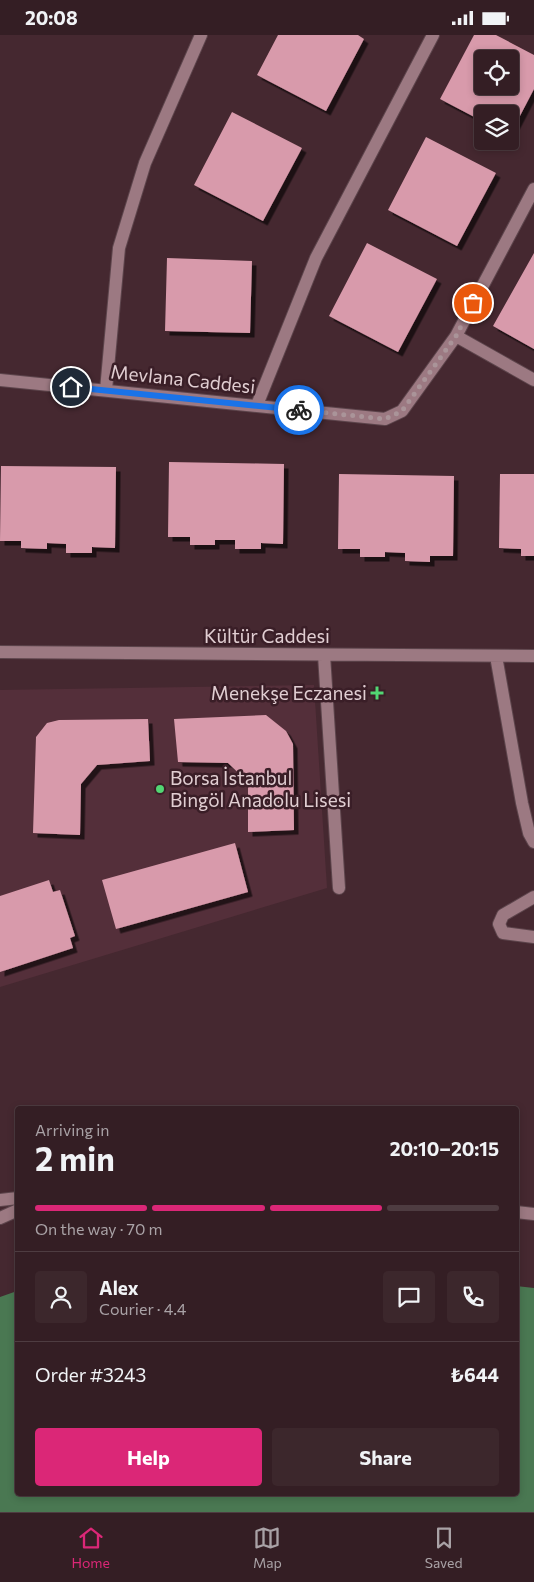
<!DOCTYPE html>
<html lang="en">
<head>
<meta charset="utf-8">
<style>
	body { margin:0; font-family:Commissioner,sans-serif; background:#3c272c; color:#f1f3f6; height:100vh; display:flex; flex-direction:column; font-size:19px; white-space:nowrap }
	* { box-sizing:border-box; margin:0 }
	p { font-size:16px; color:#a9a2a6 }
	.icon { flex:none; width:28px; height:28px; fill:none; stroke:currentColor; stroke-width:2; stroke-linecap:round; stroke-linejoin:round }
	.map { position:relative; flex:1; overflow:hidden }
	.details { position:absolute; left:15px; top:1071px; width:504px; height:390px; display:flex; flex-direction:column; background:#341e24; border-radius:5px; box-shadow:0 2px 8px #0003,0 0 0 1px #4e3c41 }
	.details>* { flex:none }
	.buttons { position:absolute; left:474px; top:15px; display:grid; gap:10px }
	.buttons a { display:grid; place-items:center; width:45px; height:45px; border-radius:5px; background:#341e24; box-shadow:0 2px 8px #0003,0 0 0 1px #4e3c41; font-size:25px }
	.pin { position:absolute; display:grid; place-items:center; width:42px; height:42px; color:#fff; margin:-21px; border:2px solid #fff; border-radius:50%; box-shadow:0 1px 5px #0007 }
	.courier { position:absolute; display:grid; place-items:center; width:50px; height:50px; margin:-25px; border:4px solid #1a73e8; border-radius:50%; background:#fff; color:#222; box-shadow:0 1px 6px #0007 }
	.summary em { font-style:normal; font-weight:700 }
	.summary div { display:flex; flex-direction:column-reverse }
	.summary { display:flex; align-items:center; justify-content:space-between; height:85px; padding:0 20px }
	h1 { font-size:32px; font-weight:700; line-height:38px }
	.bar { display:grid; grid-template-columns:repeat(4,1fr); gap:8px 5px; align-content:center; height:60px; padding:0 20px }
	.bar i { height:6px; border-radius:4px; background:#4e3c41 }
	.bar .selected { background:#db2777 }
	.bar p { grid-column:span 4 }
	.line { display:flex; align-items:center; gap:12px; padding:0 20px; border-top:1px solid #4e3c41 }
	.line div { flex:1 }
	.round { display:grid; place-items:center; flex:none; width:52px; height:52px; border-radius:5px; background:#3c272c }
	.primary-button { display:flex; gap:10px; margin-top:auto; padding:10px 20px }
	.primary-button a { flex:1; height:58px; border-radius:5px; background:#db2777; color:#fff; font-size:20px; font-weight:700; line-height:58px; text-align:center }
	.primary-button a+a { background:#3c272c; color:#f1f3f6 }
	.status { display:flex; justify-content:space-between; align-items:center; height:35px; padding:0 25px; background:#341e24; direction:ltr }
	.status svg { height:14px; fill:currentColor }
	.dock { display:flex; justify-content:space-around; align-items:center; height:70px; border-top:1px solid #4e3c41; background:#341e24; font-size:14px; color:#a9a2a6 }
	.dock a { display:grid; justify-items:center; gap:2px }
	.dock .selected { color:#db2777 }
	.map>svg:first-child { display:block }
	.built { fill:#542f3a }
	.forest { fill:#4a7852 }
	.building { fill:#d89aab; fill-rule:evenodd; filter:url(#shadow) }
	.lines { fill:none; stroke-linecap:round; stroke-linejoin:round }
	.minor-casing { stroke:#5d454c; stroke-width:14 }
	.minor { stroke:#9c7982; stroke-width:12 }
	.done { stroke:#aa9499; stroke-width:5; stroke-dasharray:0 9 }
	.route { stroke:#1a73e8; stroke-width:6 }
	.poi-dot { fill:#52d673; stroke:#3a1e27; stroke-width:2 }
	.labels { text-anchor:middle; stroke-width:5; stroke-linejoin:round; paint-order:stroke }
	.street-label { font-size:19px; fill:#e1ced2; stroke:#3a1e27 }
	.poi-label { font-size:19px; fill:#e1ced2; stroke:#3a1e27; text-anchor:end }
</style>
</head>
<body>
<div class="status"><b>20:08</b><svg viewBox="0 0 49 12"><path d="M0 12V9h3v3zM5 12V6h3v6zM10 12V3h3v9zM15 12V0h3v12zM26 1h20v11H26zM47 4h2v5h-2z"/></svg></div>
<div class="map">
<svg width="534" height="1477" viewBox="0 0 534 1477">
	<defs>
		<filter id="shadow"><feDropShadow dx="4.5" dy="4.5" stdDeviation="0" flood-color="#0009"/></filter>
	</defs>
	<rect width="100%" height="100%" fill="#452830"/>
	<path class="built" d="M 314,650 L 327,853 L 0,952 L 0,655 Z"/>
	<path class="forest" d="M 516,1251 L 534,1253 L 534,1477 L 0,1477 L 0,1262 L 17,1256 L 18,1459 L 516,1459 Z"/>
	<path class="building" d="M 278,0 L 358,0 L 364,4 L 326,76 L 257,40 Z
		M 474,0 L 496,0 L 534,20 L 534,54 L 510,100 L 510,79 L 482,79 L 482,86 L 440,64 ZM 482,24 L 510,24 L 510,51 L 482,51 Z
		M 232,77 L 302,113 L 263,186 L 194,150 Z
		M 426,102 L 496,138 L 457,211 L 388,175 Z
		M 367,208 L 437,244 L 398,317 L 329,281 Z
		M 534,218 L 534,314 L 493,291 Z
		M 167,223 L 252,226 L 250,298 L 165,296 Z
		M 169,427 L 284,429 L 283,509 L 261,508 L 261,514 L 235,514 L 235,505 L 215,505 L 215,510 L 190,510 L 190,502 L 168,502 Z
		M 1,431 L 116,432 L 115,513 L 92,512 L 92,518 L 66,518 L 66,509 L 47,508 L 47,514 L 21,513 L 21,506 L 0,506 Z
		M 339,439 L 454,441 L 453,521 L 430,521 L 430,527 L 405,526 L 405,518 L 385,517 L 385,522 L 360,522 L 360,514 L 338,514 Z
		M 500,439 L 534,439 L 534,521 L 521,521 L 521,514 L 499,513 Z
		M 266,680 L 286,696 L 293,709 L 294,795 L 248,797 L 248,747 L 228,728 L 178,727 L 174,684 Z
		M 148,684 L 150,726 L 97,730 L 81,749 L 80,800 L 33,798 L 36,702 L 47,688 L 59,685 Z
		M 235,808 L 248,857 L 116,894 L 102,845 Z
		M 49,845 L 53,857 L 60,855 L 75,901 L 70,903 L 73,913 L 0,937 L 0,861 Z"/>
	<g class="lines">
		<g class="minor-casing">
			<path id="minor" d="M 456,301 L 534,345
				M 0,345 L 385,384 L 402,376 L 456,301 L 534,154
				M 106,355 L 119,213 L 145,128 L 201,0
				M 257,370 L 316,223 L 433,0
				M 0,617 L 534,621
				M 324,620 L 339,853
				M 496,621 L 522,768 L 529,798 L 534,807
				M 534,862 L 503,880 L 499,889 L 503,898 L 534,902
				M 0,1165 L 18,1163
				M 516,1177 L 534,1179
				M 0,1183 L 18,1175"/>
		</g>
		<use href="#minor" class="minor"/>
	</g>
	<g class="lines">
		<path class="done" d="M 299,375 L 385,384 L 402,376 L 456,301 L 473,268"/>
		<path class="route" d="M 71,352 L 299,375"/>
	</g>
	<g class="poi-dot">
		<path d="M374.5 650.5h5v5h5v5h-5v5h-5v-5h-5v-5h5z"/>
		<circle cx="160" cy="754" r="5"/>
	</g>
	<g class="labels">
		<g class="street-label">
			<text transform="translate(183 344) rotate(6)" y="7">Mevlana Caddesi</text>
			<text x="267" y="608">Kültür Caddesi</text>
		</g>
		<g class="poi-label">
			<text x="367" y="665">Menekşe Eczanesi</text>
			<text x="170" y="750" text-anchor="start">Borsa İstanbul<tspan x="170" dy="22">Bingöl Anadolu Lisesi</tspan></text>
		</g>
	</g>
</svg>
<div class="buttons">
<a><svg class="icon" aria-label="locate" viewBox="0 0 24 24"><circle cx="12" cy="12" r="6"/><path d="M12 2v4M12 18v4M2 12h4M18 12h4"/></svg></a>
<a><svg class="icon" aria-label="layers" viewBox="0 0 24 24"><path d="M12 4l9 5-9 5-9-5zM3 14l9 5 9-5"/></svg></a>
</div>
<div class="pin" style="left:473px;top:268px;background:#ea580c"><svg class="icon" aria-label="bag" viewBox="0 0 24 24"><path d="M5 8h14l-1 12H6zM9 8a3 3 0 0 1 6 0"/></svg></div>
<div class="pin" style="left:71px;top:352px;background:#1f2937"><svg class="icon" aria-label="home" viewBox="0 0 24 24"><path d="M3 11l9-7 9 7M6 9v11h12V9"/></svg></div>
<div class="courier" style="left:299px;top:375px"><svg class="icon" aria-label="bike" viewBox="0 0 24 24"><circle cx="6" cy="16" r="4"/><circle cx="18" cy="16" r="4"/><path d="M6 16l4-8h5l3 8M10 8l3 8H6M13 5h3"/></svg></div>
<section class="details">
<div class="summary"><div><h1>2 min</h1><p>Arriving in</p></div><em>20:10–20:15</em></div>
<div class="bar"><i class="selected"></i><i class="selected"></i><i class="selected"></i><i></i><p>On the way · 70 m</p></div>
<div class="line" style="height:90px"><a class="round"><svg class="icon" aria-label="person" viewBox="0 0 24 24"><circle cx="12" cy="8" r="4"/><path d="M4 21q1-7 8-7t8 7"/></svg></a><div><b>Alex</b><p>Courier · 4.4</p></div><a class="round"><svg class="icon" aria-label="chat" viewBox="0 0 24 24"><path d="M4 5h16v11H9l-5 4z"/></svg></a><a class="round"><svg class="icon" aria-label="phone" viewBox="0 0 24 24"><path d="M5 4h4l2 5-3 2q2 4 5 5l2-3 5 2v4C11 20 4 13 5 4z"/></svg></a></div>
<div class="line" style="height:65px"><div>Order #3243</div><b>₺644</b></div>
<div class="primary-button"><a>Help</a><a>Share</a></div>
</section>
</div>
<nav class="dock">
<a class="selected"><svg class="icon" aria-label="home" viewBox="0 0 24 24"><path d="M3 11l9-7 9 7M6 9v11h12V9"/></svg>Home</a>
<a><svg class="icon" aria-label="map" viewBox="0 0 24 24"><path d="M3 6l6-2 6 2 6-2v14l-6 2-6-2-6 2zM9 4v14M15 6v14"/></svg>Map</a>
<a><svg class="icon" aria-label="saved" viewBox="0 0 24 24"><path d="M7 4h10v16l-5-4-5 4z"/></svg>Saved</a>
</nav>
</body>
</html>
